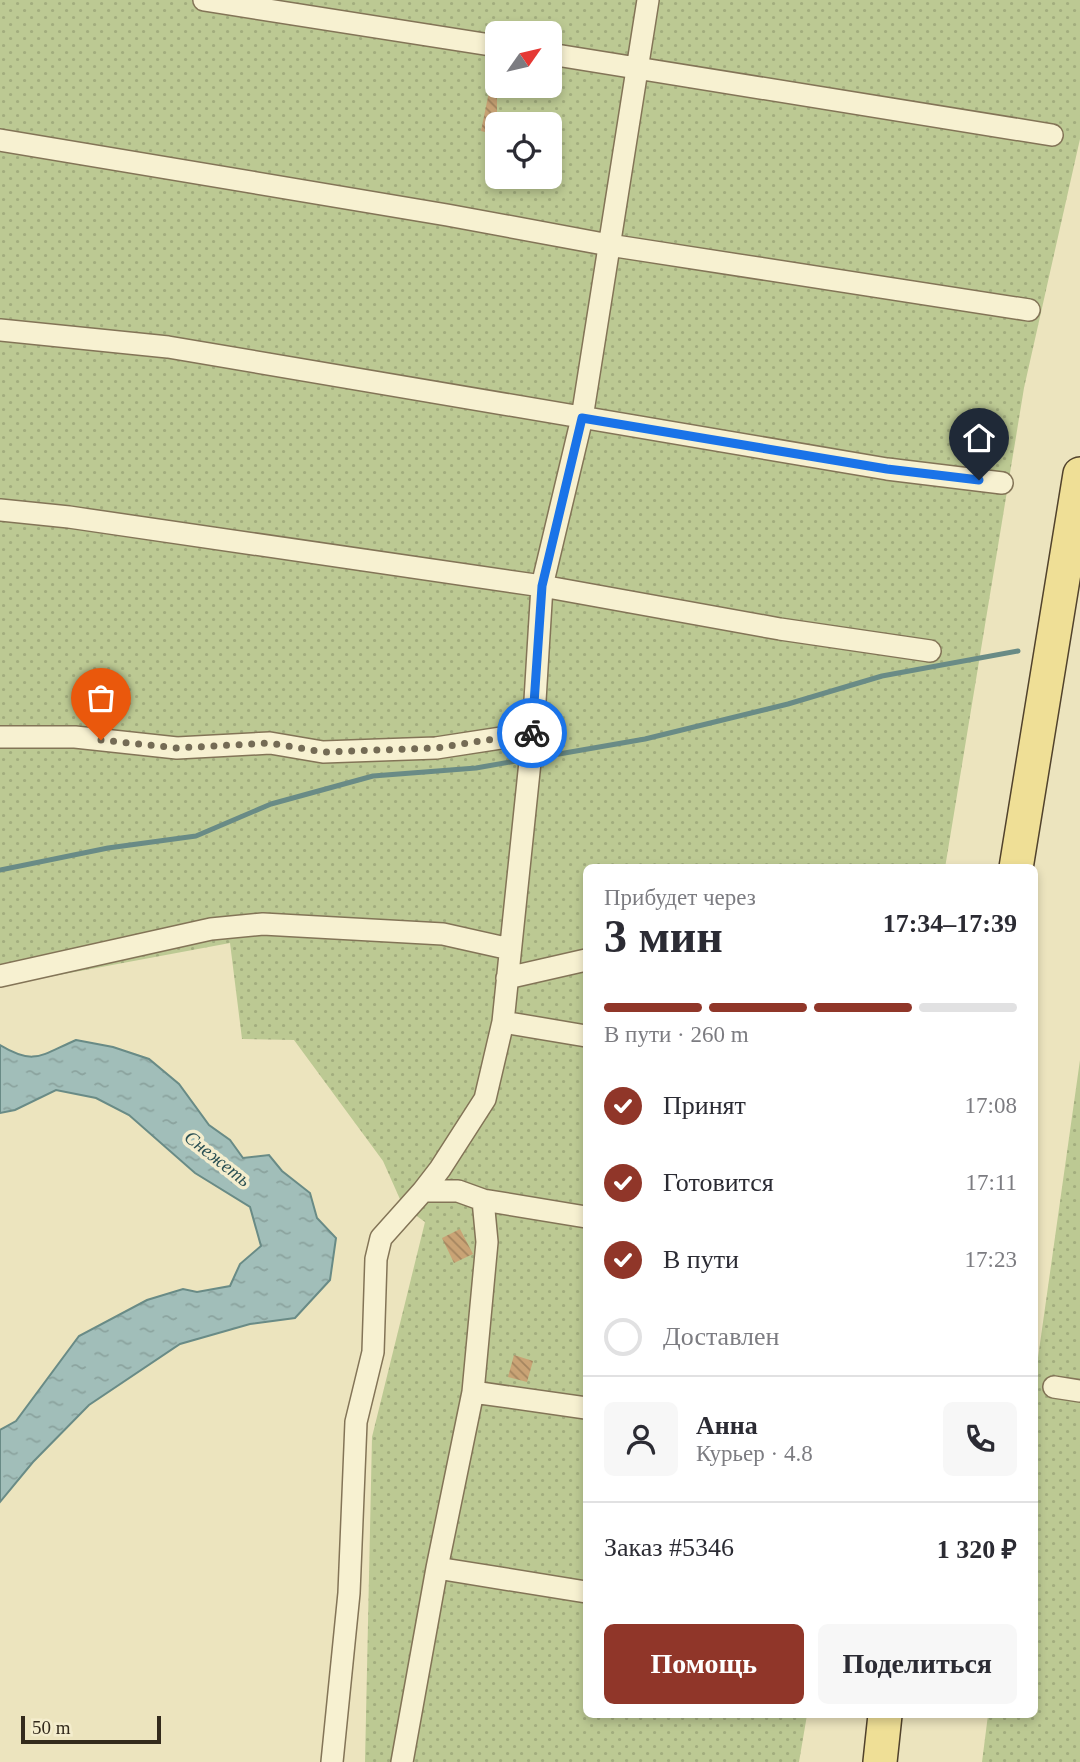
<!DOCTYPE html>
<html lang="ru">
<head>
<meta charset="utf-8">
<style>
	body { margin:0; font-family:"Times New Roman",serif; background:#f7f7f7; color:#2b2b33; height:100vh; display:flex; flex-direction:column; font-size:26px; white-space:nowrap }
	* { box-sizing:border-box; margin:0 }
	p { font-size:23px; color:#7c7c81 }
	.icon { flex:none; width:38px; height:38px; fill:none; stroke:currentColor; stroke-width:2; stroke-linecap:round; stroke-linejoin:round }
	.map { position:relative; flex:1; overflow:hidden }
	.sheet { position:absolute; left:583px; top:864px; width:455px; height:854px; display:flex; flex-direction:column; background:#fff; border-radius:10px; box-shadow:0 4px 10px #0003 }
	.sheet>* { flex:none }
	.needle { width:46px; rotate:56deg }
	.buttons { position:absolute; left:485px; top:21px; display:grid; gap:14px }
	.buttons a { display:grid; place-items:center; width:77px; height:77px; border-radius:10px; background:#fff; box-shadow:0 4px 10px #0003; font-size:35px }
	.scale { position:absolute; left:21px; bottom:18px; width:140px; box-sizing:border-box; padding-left:7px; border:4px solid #332a1c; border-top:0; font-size:19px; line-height:24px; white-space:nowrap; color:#332a1c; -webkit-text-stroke:5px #f4edcd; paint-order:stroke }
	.pin { position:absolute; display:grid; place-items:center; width:60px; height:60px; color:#fff; margin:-72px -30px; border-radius:50% 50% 50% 0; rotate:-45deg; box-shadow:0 0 7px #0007 }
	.pin .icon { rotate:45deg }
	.courier { position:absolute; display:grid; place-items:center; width:70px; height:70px; margin:-35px; border:5px solid #1a73e8; border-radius:50%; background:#fff; color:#222; box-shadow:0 2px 9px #0007 }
	.head em { font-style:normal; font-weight:700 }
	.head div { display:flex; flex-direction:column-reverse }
	.head { display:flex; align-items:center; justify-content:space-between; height:119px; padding:0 21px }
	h1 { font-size:46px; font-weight:700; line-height:52px }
	.bar { display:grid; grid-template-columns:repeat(4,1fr); gap:10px 7px; align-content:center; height:84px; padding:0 21px }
	.bar i { height:9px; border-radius:5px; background:#e1e1e2 }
	.bar .current { background:#903629 }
	.bar p { grid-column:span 4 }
	.line { display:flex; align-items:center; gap:18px; padding:0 21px; border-top:2px solid #e1e1e2 }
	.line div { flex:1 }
	.round { display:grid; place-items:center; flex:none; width:74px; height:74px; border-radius:10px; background:#f7f7f7 }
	ol { padding:0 21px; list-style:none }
	li { display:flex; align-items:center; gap:21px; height:77px }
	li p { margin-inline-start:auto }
	li .icon { padding:7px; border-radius:50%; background:#903629; color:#fff; stroke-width:4 }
	li:last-child { color:#7c7c81 }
	li i { width:38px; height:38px; border:4px solid #e1e1e2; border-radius:50% }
	.cta { display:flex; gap:14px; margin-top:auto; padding:14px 21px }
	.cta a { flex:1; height:80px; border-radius:10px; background:#903629; color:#fff; font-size:28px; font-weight:700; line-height:80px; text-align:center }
	.cta a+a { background:#f7f7f7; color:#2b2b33 }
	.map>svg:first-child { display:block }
	.garden { fill:url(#garden-dots); fill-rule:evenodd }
	.water { fill:url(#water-ripples); stroke:#698b86; stroke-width:2 }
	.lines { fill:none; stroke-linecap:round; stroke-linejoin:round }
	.stream { stroke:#698b86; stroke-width:5 }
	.building { fill:url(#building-back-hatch) }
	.street-casing { stroke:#837457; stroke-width:24 }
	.primary-casing { stroke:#51422c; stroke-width:36 }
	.street { stroke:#f7f1d1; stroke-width:21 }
	.primary { stroke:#efdf96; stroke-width:33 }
	.done { stroke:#746b55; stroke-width:7; stroke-dasharray:0 12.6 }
	.route { stroke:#1a73e8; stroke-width:9 }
	.labels { text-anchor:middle; stroke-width:7; stroke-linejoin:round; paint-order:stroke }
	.water-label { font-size:19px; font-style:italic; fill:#2b5053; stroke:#f4edcd }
</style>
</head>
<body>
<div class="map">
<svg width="1080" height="1762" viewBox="0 0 1080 1762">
	<defs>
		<pattern id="garden-dots" width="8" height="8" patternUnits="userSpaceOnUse" patternTransform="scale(1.75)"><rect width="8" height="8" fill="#bcc993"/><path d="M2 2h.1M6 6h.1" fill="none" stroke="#a2ad7e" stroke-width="1.8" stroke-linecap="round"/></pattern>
		<pattern id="water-ripples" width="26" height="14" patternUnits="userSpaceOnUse" patternTransform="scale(1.75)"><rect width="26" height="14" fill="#a1beb9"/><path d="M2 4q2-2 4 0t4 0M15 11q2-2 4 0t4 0" fill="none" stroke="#8ba39e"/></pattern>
		<pattern id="building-back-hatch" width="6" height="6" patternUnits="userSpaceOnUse" patternTransform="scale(1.75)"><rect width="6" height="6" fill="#c9a375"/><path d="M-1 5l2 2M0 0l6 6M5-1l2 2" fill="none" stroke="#a4855f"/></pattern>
	</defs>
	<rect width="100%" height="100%" fill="#ece4be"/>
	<path class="garden" d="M 0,0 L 1080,0 L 1080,139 L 1024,388 L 945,868 L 586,868 L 586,1715 L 807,1715 L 799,1762 L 365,1762 L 372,1437 L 425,1222 L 403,1206 L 383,1161 L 294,1040 L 242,1039 L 230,943 L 5,985 L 0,983 ZM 497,33 L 550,33 L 550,86 L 497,86 ZM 497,124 L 550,124 L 550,177 L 497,177 Z
		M 1080,1060 L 1080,1762 L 982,1762 L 988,1715 L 1034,1715 L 1034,1386 Z"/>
	<path class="water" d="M 76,1040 L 113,1047 L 149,1059 L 179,1084 L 209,1125 L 230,1140 L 243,1158 L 269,1155 L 282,1171 L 310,1193 L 317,1218 L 336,1238 L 330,1280 L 295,1318 L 250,1324 L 180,1344 L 89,1405 L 33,1462 L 0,1502 L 0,1430 L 16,1421 L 79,1336 L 147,1300 L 183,1289 L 197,1292 L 230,1286 L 240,1264 L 261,1246 L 250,1207 L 195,1173 L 129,1115 L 96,1098 L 56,1090 L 15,1110 L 0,1113 L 0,1045 C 35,1066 41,1055 76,1040 Z"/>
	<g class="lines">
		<path class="stream" d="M 536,758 L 645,739 L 788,704 L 882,676 L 1018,651
			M 0,870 L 108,848 L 196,836 L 271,804 L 373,776 L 476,768 L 527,759"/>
	</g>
	<path class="building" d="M 490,87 L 497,87 L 497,135 L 481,131 Z
		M 460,1229 L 473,1254 L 454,1263 L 442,1238 Z
		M 514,1355 L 533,1361 L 527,1382 L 508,1377 Z"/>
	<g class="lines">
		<g class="street-casing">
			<path id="street" d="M 204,0 L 497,46
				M 550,54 L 1052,135
				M 0,140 L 447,215 L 609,245 L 1029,310
				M 0,330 L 168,347 L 887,469 L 1002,483
				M 0,510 L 69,517 L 542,586 L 780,629 L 930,651
				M 0,737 L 75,737 L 177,748 L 270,743 L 323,752 L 436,748 L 533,733
				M 0,976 L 211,929 L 263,924 L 443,934 L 510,949
				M 507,978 L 586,960
				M 503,1022 L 586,1036
				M 423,1191 L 440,1169 L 485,1099 L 503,1022 L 533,733 L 542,586 L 582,418 L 648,0
				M 1054,1387 L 1080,1391
				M 473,1392 L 586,1408
				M 437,1568 L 586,1592
				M 332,1762 L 349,1593 L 356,1422 L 373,1352 L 376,1259 L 381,1238 L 423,1191 L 458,1191 L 483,1200 L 586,1217
				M 402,1762 L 437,1568 L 473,1392 L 487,1242 L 483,1200"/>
		</g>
		<g class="primary-casing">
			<path id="primary" d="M 1016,868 L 1080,474
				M 880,1762 L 885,1715"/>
		</g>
		<use href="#street" class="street"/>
		<use href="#primary" class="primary"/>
	</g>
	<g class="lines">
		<path class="done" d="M 101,740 L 177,748 L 270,743 L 323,752 L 436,748 L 532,733"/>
		<path class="route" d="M 532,733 L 542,586 L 582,418 L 887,469 L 979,480"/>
	</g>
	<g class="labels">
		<g class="water-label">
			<text transform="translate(218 1158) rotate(38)" y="7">Снежеть</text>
		</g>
	</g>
</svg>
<div class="buttons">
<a><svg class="needle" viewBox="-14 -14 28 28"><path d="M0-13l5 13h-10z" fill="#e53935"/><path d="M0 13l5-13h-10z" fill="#7c7c81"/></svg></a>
<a><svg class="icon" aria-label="locate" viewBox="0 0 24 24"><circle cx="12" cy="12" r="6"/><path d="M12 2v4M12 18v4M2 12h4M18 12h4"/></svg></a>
</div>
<div class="scale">50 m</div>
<div class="pin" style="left:101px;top:740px;background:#ea580c"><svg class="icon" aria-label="bag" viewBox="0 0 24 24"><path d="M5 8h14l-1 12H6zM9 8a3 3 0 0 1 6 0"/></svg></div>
<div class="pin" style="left:979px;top:480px;background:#1f2937"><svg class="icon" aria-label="home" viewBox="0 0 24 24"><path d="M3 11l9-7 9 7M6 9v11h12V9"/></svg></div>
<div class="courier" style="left:532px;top:733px"><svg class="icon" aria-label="bike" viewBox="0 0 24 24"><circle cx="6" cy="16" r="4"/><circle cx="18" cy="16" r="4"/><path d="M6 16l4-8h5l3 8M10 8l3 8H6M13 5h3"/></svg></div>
<section class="sheet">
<div class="head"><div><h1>3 мин</h1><p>Прибудет через</p></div><em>17:34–17:39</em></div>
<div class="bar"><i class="current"></i><i class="current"></i><i class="current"></i><i></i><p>В пути · 260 m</p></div>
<ol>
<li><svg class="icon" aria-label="check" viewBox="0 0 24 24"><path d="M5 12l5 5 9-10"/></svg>Принят<p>17:08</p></li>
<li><svg class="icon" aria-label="check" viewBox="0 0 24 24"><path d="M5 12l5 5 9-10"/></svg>Готовится<p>17:11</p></li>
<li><svg class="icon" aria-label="check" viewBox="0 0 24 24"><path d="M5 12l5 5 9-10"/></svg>В пути<p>17:23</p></li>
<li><i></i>Доставлен</li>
</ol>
<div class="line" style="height:126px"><a class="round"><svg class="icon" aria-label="person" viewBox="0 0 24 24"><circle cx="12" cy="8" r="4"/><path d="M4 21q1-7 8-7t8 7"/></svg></a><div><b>Анна</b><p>Курьер · 4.8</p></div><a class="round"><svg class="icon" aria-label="phone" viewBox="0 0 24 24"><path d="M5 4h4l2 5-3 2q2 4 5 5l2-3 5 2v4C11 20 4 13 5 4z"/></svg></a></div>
<div class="line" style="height:91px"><div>Заказ #5346</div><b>1 320 ₽</b></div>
<div class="cta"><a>Помощь</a><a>Поделиться</a></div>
</section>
</div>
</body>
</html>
